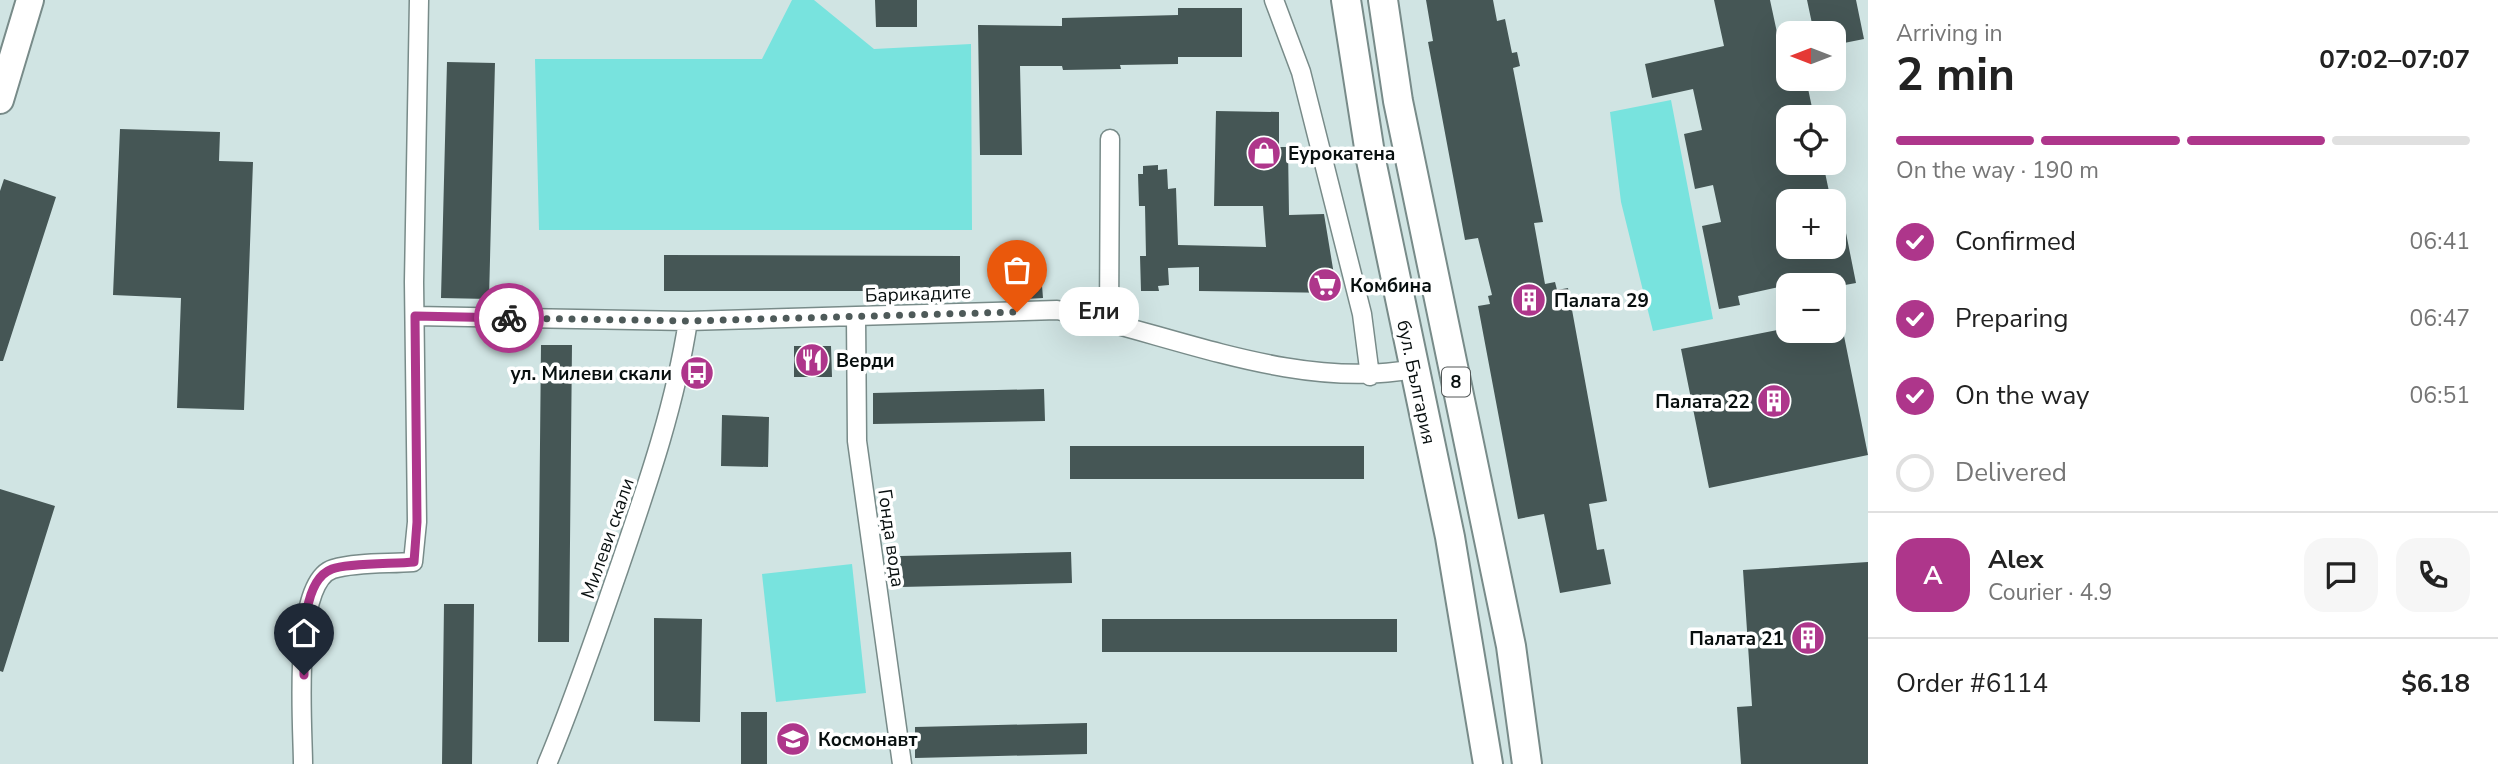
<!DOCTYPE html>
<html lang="en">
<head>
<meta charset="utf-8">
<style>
	body { margin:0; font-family:"Nunito Sans",sans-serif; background:#f6f6f6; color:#222; height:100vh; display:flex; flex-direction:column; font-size:26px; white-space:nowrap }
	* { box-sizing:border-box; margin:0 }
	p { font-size:23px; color:#767676 }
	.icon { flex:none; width:38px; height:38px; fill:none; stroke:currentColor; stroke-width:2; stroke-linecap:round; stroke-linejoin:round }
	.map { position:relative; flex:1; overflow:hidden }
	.details { display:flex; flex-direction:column; background:#fff; width:630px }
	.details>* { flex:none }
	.needle { width:46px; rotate:270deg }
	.fabs { position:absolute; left:1776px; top:21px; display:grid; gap:14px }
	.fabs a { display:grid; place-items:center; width:70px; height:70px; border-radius:14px; background:#fff; box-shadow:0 7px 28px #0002; font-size:35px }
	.pin { position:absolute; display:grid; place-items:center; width:60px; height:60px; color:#fff; margin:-72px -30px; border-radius:50% 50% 50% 0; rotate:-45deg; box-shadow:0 0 7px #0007 }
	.pin .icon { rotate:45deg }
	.courier { position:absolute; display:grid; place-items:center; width:70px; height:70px; margin:-35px; border:5px solid #ae368b; border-radius:50%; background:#fff; color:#222; box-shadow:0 2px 9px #0007 }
	.bubble { position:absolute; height:49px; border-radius:21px; background:#fff; box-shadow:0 7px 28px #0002; font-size:23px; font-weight:700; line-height:49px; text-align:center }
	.summary em { font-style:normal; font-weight:700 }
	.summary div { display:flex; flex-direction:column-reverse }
	.summary { display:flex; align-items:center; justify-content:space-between; height:119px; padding:0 28px }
	h1 { font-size:46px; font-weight:700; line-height:52px }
	.bar { display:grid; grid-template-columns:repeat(4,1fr); gap:10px 7px; align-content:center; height:84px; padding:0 28px }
	.bar i { height:9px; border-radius:5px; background:#e0e0e0 }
	.bar .current { background:#ae368b }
	.bar p { grid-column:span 4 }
	.line { display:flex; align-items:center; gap:18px; padding:0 28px; border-top:2px solid #e0e0e0 }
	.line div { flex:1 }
	.round { display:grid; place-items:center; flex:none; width:74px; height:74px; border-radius:21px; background:#f6f6f6 }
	ol { padding:0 28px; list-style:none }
	li { display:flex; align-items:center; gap:21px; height:77px }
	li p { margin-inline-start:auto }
	li .icon { padding:7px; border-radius:50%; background:#ae368b; color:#fff; stroke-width:4 }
	li:last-child { color:#767676 }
	li i { width:38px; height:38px; border:4px solid #e0e0e0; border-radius:50% }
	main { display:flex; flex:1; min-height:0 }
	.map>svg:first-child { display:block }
	.green { fill:#78e3de }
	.building { fill:#455655 }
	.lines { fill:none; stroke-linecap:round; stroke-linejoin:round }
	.minor-casing { stroke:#788b89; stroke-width:21 }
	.secondary-casing { stroke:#788b89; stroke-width:30 }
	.primary-casing { stroke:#788b89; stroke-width:32 }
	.minor { stroke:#fff; stroke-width:18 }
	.secondary { stroke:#fff; stroke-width:26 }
	.primary { stroke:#fff; stroke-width:28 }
	.done { stroke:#4e5a59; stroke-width:7; stroke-dasharray:0 12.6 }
	.route { stroke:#ae368b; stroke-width:9 }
	.labels { text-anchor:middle; stroke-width:7; stroke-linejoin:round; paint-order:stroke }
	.shield { fill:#fff; stroke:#525757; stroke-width:2 }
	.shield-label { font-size:18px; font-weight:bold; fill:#080f0f }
	.poi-label { font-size:19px; font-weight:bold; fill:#080f0f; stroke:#fff; text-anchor:start }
	.street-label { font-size:19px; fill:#080f0f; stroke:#fff }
</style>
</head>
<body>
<main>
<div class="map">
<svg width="1868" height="764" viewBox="0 0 1868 764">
	<rect width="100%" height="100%" fill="#d0e4e3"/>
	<path class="green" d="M 792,0 L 814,0 L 874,49 L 971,44 L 972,230 L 539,230 L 535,59 L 762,59 Z
		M 1671,100 L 1713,319 L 1653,331 L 1621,202 L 1610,112 Z
		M 852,564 L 866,693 L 776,702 L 762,574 Z"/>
	<path class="building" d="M 875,0 L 917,0 L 917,27 L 876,27 Z
		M 1426,0 L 1493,0 L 1497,21 L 1505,19 L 1512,53 L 1517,52 L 1520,66 L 1513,68 L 1543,222 L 1534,223 L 1545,284 L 1555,282 L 1557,290 L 1568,288 L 1607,501 L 1589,504 L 1597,550 L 1604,549 L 1611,584 L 1560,593 L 1544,514 L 1518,519 L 1478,306 L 1490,304 L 1488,296 L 1492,295 L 1478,238 L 1465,240 L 1428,42 L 1433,41 Z
		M 1714,0 L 1770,0 L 1787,79 L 1806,79 L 1814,117 L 1788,117 L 1788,163 L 1823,163 L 1831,201 L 1788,201 L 1788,247 L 1834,247 L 1834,209 L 1841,208 L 1856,283 L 1834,287 L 1788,285 L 1738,296 L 1740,305 L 1719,309 L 1702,226 L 1721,222 L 1713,185 L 1695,189 L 1684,134 L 1702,130 L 1693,89 L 1652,98 L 1645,64 L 1724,46 Z
		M 1807,0 L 1856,0 L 1864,39 L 1834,45 L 1834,33 L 1814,33 Z
		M 1178,8 L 1242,8 L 1242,57 L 1178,57 L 1178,64 L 1120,65 L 1121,69 L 1063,70 L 1062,66 L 1020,66 L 1022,155 L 980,155 L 978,25 L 1062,26 L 1062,18 L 1178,15 Z
		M 447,62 L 495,63 L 489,299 L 441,298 Z
		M 1216,111 L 1279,112 L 1279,147 L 1288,147 L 1289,215 L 1324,214 L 1337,293 L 1199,291 L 1199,267 L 1168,268 L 1169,285 L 1158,286 L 1159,291 L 1141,291 L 1140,256 L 1146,256 L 1145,206 L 1139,206 L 1138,174 L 1143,174 L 1143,166 L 1158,165 L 1158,170 L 1167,169 L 1168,189 L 1176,188 L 1178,245 L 1266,247 L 1263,206 L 1214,206 Z
		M 120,129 L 220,132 L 219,161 L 253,162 L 244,410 L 177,408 L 181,298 L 113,295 Z
		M 4,179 L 56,197 L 3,361 L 0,361 L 0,191 Z
		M 664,255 L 960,256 L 960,291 L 664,291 Z
		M 1040,260 L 1043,298 L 1005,300 L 1003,263 Z
		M 1788,328 L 1788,331 L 1843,331 L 1868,455 L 1709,488 L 1681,349 Z
		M 541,345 L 572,345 L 569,642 L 538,642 Z
		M 794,346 L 831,346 L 832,377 L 794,377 Z
		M 1044,389 L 1045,421 L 873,424 L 873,393 Z
		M 722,415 L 769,417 L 768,467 L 721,466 Z
		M 1070,446 L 1364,446 L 1364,479 L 1070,479 Z
		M 0,489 L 55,506 L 3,672 L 0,671 Z
		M 1071,552 L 1072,583 L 901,587 L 900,556 Z
		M 1868,562 L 1868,764 L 1741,764 L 1737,707 L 1752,706 L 1743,570 Z
		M 444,604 L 474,604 L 472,764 L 442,764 Z
		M 654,618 L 702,619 L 700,722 L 654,721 Z
		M 1102,619 L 1397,619 L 1397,652 L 1102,652 Z
		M 741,712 L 767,712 L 767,764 L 741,764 Z
		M 1087,723 L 1087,754 L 915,758 L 915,727 Z"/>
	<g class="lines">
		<g class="minor-casing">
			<path id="minor" d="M 1274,0 L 1301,72 L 1362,314 L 1370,376
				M 415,316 L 688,321 L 1057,310 C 1172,334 1296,391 1414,369
				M 856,316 L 857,441 L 902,764
				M 1109,321 L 1110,139
				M 303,764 C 303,727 291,582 333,569 C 357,562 388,564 413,562 L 417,522 L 414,282 L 419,0
				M 547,764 C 574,700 596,634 619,568 C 647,486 675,406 688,321"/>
		</g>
		<g class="secondary-casing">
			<path id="secondary" d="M 0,100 L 30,0"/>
		</g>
		<g class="primary-casing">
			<path id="primary" d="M 1346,0 L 1371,160 L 1450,537 L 1488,764
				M 1383,0 L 1398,101 L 1511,646 L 1527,764"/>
		</g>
		<use href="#minor" class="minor"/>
		<use href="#secondary" class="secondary"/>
		<use href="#primary" class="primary"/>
	</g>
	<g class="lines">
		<path class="done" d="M 509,318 L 688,321 L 1017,312"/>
		<path class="route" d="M 304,675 C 304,648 300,581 332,569 C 349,563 394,564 414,562 L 417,522 L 415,316 L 509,318"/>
	</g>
	<defs>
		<g id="shop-disc" transform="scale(1.75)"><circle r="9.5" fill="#ae368b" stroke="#fff"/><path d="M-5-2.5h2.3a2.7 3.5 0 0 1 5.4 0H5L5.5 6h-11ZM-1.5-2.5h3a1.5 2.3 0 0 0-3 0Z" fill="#fff"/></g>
		<g id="supermarket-disc" transform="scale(1.75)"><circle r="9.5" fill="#ae368b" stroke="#fff"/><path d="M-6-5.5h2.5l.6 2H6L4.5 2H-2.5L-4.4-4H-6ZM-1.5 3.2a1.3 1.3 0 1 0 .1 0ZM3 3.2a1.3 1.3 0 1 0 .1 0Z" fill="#fff"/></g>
		<g id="building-disc" transform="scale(1.75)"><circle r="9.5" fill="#ae368b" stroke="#fff"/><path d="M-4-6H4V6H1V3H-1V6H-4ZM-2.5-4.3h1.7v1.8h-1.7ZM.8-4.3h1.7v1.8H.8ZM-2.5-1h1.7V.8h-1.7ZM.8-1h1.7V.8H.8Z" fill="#fff"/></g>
		<g id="restaurant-disc" transform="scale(1.75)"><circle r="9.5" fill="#ae368b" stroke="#fff"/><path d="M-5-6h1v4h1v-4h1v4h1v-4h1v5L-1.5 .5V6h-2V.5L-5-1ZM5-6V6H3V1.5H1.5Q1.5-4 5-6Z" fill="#fff"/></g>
		<g id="bus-disc" transform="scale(1.75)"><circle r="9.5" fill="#ae368b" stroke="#fff"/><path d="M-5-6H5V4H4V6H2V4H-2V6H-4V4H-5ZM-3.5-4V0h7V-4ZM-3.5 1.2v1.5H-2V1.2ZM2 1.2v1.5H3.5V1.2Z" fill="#fff"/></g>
		<g id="school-disc" transform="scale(1.75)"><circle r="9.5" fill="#ae368b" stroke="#fff"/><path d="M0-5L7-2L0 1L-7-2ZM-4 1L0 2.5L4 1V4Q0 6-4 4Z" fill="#fff"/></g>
	</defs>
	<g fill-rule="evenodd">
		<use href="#shop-disc" x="1264" y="153"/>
		<use href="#supermarket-disc" x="1325" y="285"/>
		<use href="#building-disc" x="1529" y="300"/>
		<use href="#restaurant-disc" x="812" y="360"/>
		<use href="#bus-disc" x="697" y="373"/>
		<use href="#building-disc" x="1774" y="401"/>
		<use href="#building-disc" x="1808" y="638"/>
		<use href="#school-disc" x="793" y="739"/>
	</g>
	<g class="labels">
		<rect class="shield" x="1442" y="367.5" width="28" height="29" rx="5"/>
		<g class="shield-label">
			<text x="1456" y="388">8</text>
		</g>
		<g class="poi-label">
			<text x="1288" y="160">Еурокатена</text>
			<text x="1350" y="292">Комбина</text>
			<text x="1554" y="307">Палата 29</text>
			<text x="836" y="367">Верди</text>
			<text x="672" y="380" text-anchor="end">ул. Милеви скали</text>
			<text x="1750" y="408" text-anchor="end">Палата 22</text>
			<text x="1784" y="645" text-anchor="end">Палата 21</text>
			<text x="818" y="746">Космонавт</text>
		</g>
		<g class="street-label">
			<text transform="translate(918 293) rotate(-2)" y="7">Барикадите</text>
			<text transform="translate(1417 382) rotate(78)" y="7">бул. България</text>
			<text transform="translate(607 538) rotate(-71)" y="7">Милеви скали</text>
			<text transform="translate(892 538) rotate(82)" y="7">Гонда вода</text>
		</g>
	</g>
</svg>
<div class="fabs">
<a><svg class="needle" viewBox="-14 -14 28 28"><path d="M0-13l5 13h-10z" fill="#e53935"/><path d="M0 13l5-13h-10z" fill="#767676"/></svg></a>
<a><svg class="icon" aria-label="locate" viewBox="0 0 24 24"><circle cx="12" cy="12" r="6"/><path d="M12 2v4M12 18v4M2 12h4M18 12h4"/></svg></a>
<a>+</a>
<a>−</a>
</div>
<div class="pin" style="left:1017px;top:312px;background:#ea580c"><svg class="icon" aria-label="bag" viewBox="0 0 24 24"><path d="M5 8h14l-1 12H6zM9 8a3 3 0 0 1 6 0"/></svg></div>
<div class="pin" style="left:304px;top:675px;background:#1f2937"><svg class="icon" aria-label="home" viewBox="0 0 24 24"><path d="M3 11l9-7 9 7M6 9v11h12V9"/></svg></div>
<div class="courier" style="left:509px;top:318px"><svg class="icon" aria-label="bike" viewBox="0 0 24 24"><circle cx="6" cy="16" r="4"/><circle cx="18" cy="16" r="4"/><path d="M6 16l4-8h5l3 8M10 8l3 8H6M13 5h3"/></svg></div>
<div class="bubble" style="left:1059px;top:287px;width:80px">Ели</div>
</div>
<section class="details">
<div class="summary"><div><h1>2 min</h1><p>Arriving in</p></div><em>07:02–07:07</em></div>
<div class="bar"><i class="current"></i><i class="current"></i><i class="current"></i><i></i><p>On the way · 190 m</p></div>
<ol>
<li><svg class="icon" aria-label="check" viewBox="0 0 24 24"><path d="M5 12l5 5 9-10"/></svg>Confirmed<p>06:41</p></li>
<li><svg class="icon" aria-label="check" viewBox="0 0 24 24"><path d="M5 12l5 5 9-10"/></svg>Preparing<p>06:47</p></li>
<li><svg class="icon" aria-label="check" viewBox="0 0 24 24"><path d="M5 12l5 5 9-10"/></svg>On the way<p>06:51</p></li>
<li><i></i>Delivered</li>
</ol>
<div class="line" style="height:126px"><b class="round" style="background:#ae368b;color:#fff">A</b><div><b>Alex</b><p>Courier · 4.9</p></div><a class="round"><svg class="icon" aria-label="chat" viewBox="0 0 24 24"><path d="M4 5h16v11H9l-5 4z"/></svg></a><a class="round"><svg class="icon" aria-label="phone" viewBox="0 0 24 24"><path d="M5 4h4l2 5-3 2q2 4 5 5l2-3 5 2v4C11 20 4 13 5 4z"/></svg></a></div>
<div class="line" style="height:91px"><div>Order #6114</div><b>$6.18</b></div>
</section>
</main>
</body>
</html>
